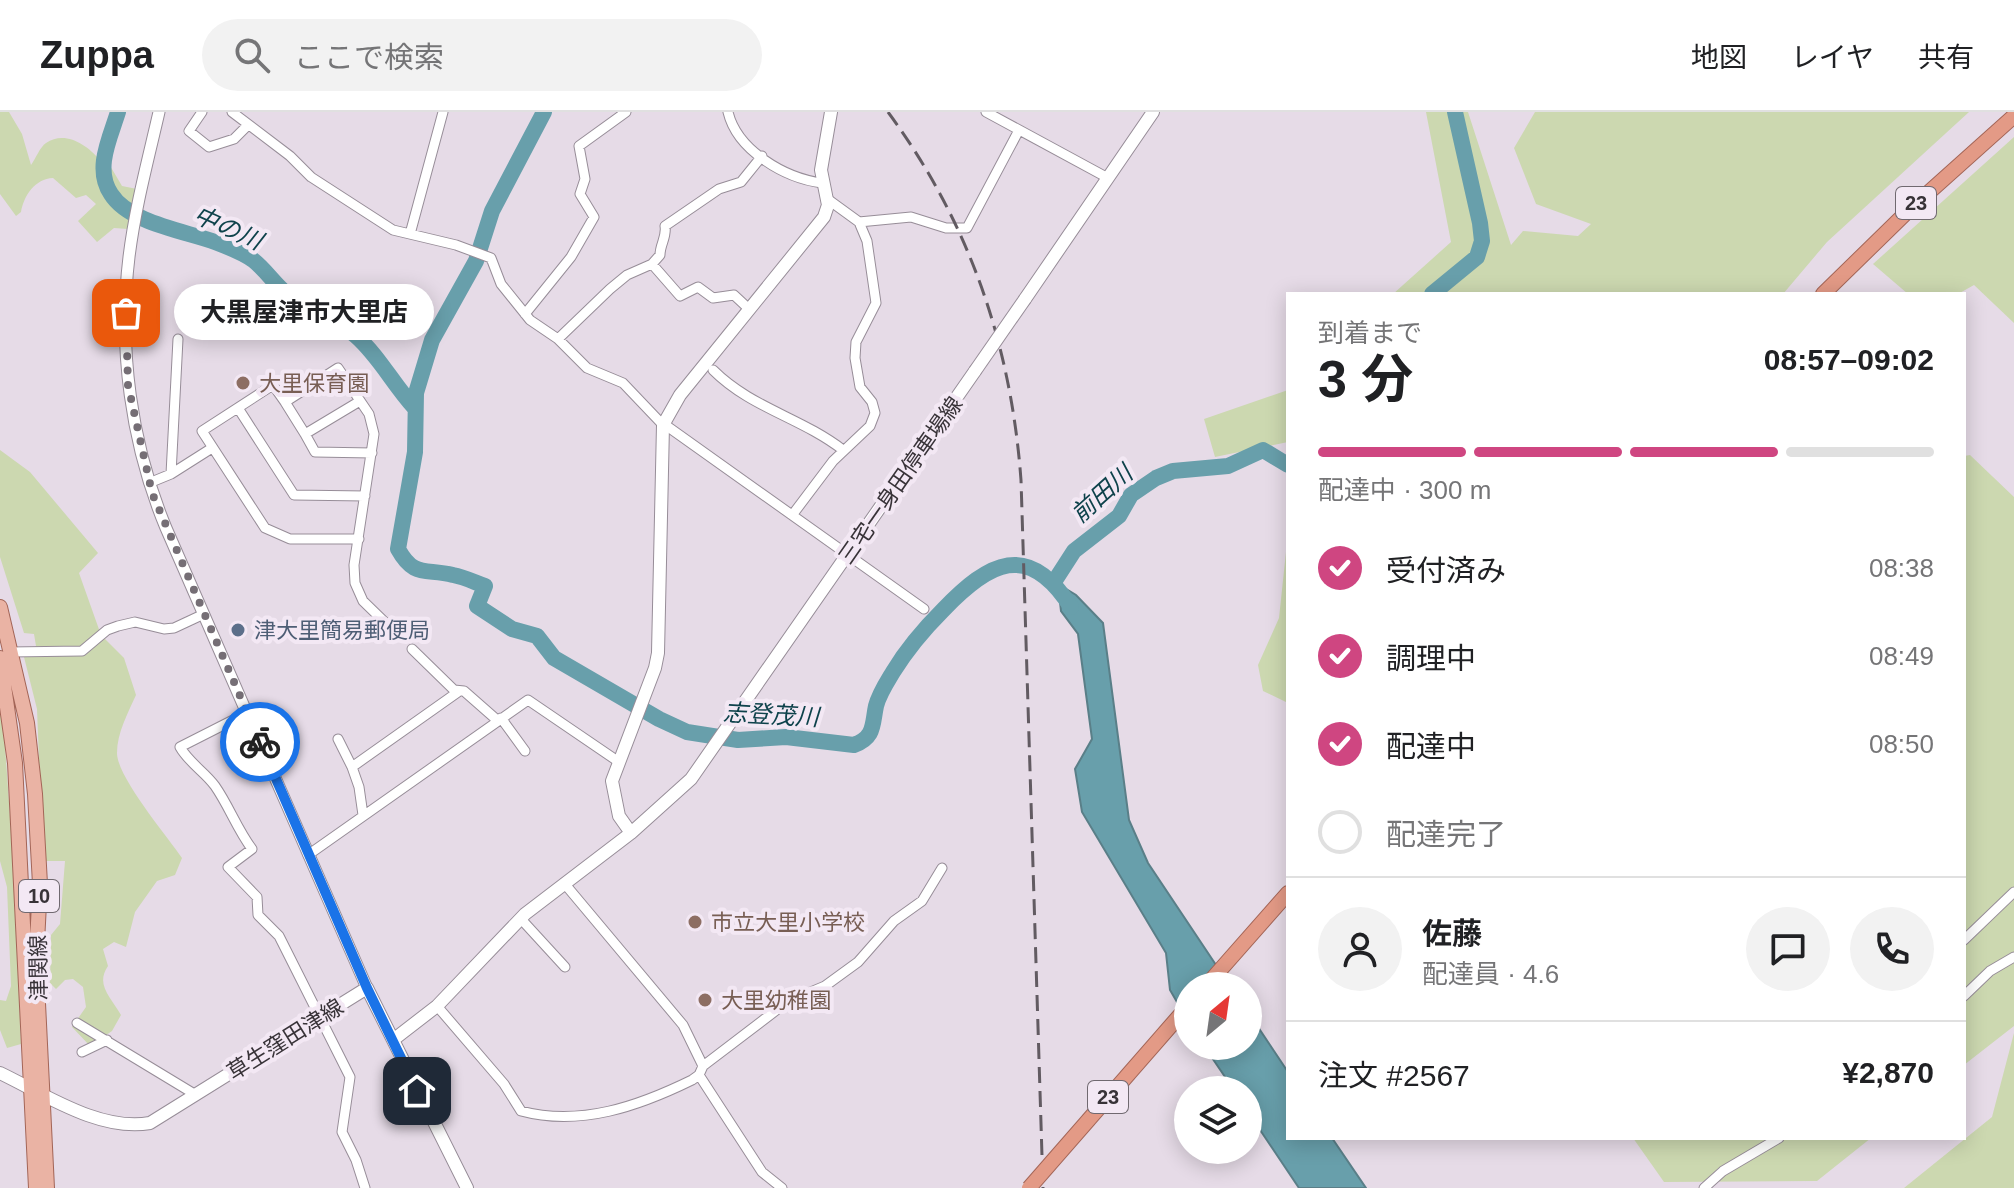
<!DOCTYPE html>
<html lang="ja">
<head>
<meta charset="utf-8">
<style>
	body { margin:0; font-family:Arial,"Noto Sans JP",sans-serif; background:#f2f2f2; color:#202124; height:100vh; display:flex; flex-direction:column; font-size:30px; white-space:nowrap }
	* { box-sizing:border-box; margin:0 }
	p { font-size:26px; color:#757577 }
	.icon { flex:none; width:44px; height:44px; fill:none; stroke:currentColor; stroke-width:2; stroke-linecap:round; stroke-linejoin:round }
	.map { position:relative; flex:1; overflow:hidden }
	.details { position:absolute; left:1286px; top:180px; width:680px; height:848px; display:flex; flex-direction:column; background:#fff; border-radius:0px; box-shadow:0 4px 20px #0003 }
	.details>* { flex:none }
	.needle { width:52px; rotate:29deg }
	.buttons { position:absolute; left:1174px; top:860px; display:grid; gap:16px }
	.buttons a { display:grid; place-items:center; width:88px; height:88px; border-radius:50%; background:#fff; box-shadow:0 4px 20px #0003; font-size:40px }
	.pin { position:absolute; display:grid; place-items:center; width:68px; height:68px; color:#fff; margin:-34px; border-radius:16px; box-shadow:0 4px 12px #0006 }
	.courier { position:absolute; display:grid; place-items:center; width:80px; height:80px; margin:-40px; border:6px solid #1a73e8; border-radius:50%; background:#fff; color:#222; box-shadow:0 2px 10px #0007 }
	.bubble { position:absolute; height:56px; border-radius:28px; background:#fff; box-shadow:0 4px 20px #0003; font-size:26px; font-weight:700; line-height:56px; text-align:center }
	.headline em { font-style:normal; font-weight:700 }
	.headline div { display:flex; flex-direction:column-reverse }
	.headline { display:flex; align-items:center; justify-content:space-between; height:136px; padding:0 32px }
	h1 { font-size:52px; font-weight:700; line-height:60px }
	.bar { display:grid; grid-template-columns:repeat(4,1fr); gap:12px 8px; align-content:center; height:96px; padding:0 32px }
	.bar i { height:10px; border-radius:6px; background:#e0e0e0 }
	.bar .on { background:#cf4681 }
	.bar p { grid-column:span 4 }
	.line { display:flex; align-items:center; gap:20px; padding:0 32px; border-top:2px solid #e0e0e0 }
	.line div { flex:1 }
	.round { display:grid; place-items:center; flex:none; width:84px; height:84px; border-radius:42px; background:#f2f2f2 }
	ol { padding:0 32px; list-style:none }
	li { display:flex; align-items:center; gap:24px; height:88px }
	li p { margin-inline-start:auto }
	li .icon { padding:8px; border-radius:50%; background:#cf4681; color:#fff; stroke-width:4 }
	li:last-child { color:#757577 }
	li i { width:44px; height:44px; border:4px solid #e0e0e0; border-radius:50% }
	header { display:flex; align-items:center; gap:48px; box-sizing:border-box; height:112px; padding:0 40px; background:#fff; border-bottom:2px solid #e0e0e0 }
	header strong { font-size:38px }
	nav { display:flex; gap:44px; margin-inline-start:auto; font-size:28px }
	.search { width:560px; height:72px; background:#f2f2f2; display:flex; align-items:center; gap:20px; box-sizing:border-box; padding:0 28px; border-radius:44px; color:#757577; font-size:30px }
	.map>svg:first-child { display:block }
	.green { fill:#ccd8b0 }
	.water { fill:#689fab; stroke:#5a7f88; stroke-width:2 }
	.lines { fill:none; stroke-linecap:round; stroke-linejoin:round }
	.river { stroke:#689fab; stroke-width:16 }
	.minor-casing { stroke:#978d98; stroke-width:11 }
	.tertiary-casing { stroke:#978d98; stroke-width:13 }
	.secondary-casing { stroke:#978d98; stroke-width:14 }
	.primary-casing { stroke:#a36557; stroke-width:16 }
	.trunk-casing { stroke:#a36557; stroke-width:16 }
	.minor { stroke:#fff; stroke-width:9 }
	.tertiary { stroke:#fff; stroke-width:11 }
	.secondary { stroke:#fff; stroke-width:12 }
	.primary { stroke:#eab3a4; stroke-width:14 }
	.trunk { stroke:#e39a86; stroke-width:14 }
	.rail { stroke:#625b62; stroke-width:3; stroke-dasharray:16 8; stroke-linecap:butt }
	.secondary-bridge-casing { stroke:#978d98; stroke-width:14; stroke-linecap:butt }
	.trunk-bridge-casing { stroke:#a36557; stroke-width:16; stroke-linecap:butt }
	.secondary-bridge { stroke:#fff; stroke-width:12 }
	.trunk-bridge { stroke:#e39a86; stroke-width:14 }
	.done { stroke:#756e75; stroke-width:8; stroke-dasharray:0 14.4 }
	.route { stroke:#1a73e8; stroke-width:10 }
	.education-dot { fill:#8d6e63; stroke:#f3e8f4; stroke-width:3 }
	.service-dot { fill:#5c6f8a; stroke:#f3e8f4; stroke-width:3 }
	.labels { text-anchor:middle; stroke-width:8; stroke-linejoin:round; paint-order:stroke }
	.shield { fill:#f3e8f4; stroke:#706970; stroke-width:2 }
	.shield-label { font-size:20px; font-weight:bold; fill:#383338 }
	.education-label { font-size:22px; fill:#785e54; stroke:#f3e8f4; text-anchor:start }
	.street-label { font-size:22px; fill:#383338; stroke:#f3e8f4 }
	.service-label { font-size:22px; fill:#4e5e75; stroke:#f3e8f4; text-anchor:start }
	.water-label { font-size:24px; font-style:italic; fill:#0e424b; stroke:#f3e8f4 }
</style>
</head>
<body>
<header>
<strong>Zuppa</strong>
<div class="search"><svg class="icon" aria-label="search" viewBox="0 0 24 24"><circle cx="10" cy="10" r="6"/><path d="M15 15l6 6"/></svg>ここで検索</div>
<nav><a>地図</a><a>レイヤ</a><a>共有</a></nav>
</header>
<div class="map">
<svg width="2014" height="1076" viewBox="0 0 2014 1076">
	<rect width="100%" height="100%" fill="#e6dbe7"/>
	<path class="green" d="M 0,0 L 9,0 L 22,22 L 31,53 C 36,46 40,35 46,31 C 65,18 87,33 99,47 L 107,19 L 113,22 L 109,52 L 122,74 L 137,77 L 128,117 L 114,116 L 97,130 L 78,109 L 96,92 L 86,83 L 76,86 L 53,66 C 35,67 24,83 21,100 L 16,104 L 0,82 Z
		M 1426,0 L 1468,0 L 1511,133 L 1523,119 L 1578,124 L 1591,112 L 1536,92 L 1514,36 L 1535,0 L 1969,0 L 1827,130 L 1783,182 L 1393,182 L 1451,130 Z
		M 2014,25 L 2014,211 L 1974,173 L 1958,182 L 1908,182 L 1873,152 Z
		M 1288,278 L 1288,330 L 1215,345 L 1204,307 Z
		M 0,338 L 30,360 L 98,441 L 79,461 L 101,523 L 124,546 L 136,583 C 128,601 117,621 117,641 C 117,665 167,724 182,746 L 175,763 L 157,769 L 135,800 L 126,835 L 114,830 L 103,837 L 108,854 C 95,873 111,885 121,903 L 112,919 L 90,934 L 72,915 L 86,895 L 83,875 L 73,867 L 65,868 L 56,877 L 50,871 L 51,823 L 60,812 L 65,749 L 43,749 L 37,597 L 24,545 L 36,534 L 34,522 L 24,521 L 0,445 Z
		M 1970,343 L 2014,385 L 2014,914 L 1964,953 L 1964,344 Z
		M 1288,421 L 1288,591 L 1263,579 L 1258,553 L 1279,506 Z
		M 0,564 L 15,774 L 21,932 L 7,936 L 0,918 L 0,888 L 6,889 L 11,874 L 7,775 L 0,749 Z
		M 2014,921 L 2014,1076 L 1904,1076 L 1992,1005 Z
		M 1633,1026 L 1871,1026 L 1817,1069 L 1664,1070 Z"/>
	<path class="water" d="M 1058,472 L 1076,483 L 1103,511 L 1129,708 L 1148,751 L 1230,874 L 1188,874 L 1188,909 L 1170,878 L 1166,841 L 1082,700 L 1075,657 L 1092,627 L 1078,522 L 1061,499 Z
		M 1248,900 L 1288,960 L 1288,1026 L 1332,1026 L 1366,1076 L 1299,1076 L 1248,1000 L 1248,978 L 1234,978 L 1204,934 L 1248,934 Z"/>
	<g class="lines">
		<path class="river" d="M 118,0 C 110,26 94,57 111,82 C 129,111 185,119 215,130 C 228,135 242,140 253,148 C 266,158 275,173 288,183 C 310,199 336,205 356,224 C 379,244 393,272 414,295
			M 544,0 L 492,99 L 476,149 L 432,228 L 416,281 L 415,340 L 398,437 C 414,466 425,456 453,463 C 464,465 474,470 485,474 L 477,494 L 512,517 L 537,524 L 554,546 L 659,607 L 687,620 L 738,628 L 786,625 L 854,633 C 875,625 872,613 876,594 C 879,582 887,570 893,560 C 907,537 924,517 943,498 C 989,450 1028,428 1071,495
			M 1432,182 L 1477,145 L 1482,129 L 1480,111 L 1455,0
			M 1054,470 L 1074,439 L 1119,404 L 1131,383 L 1156,366 L 1173,359 L 1228,354 L 1263,338 L 1288,353"/>
		<g class="minor-casing">
			<path id="minor" d="M 202,0 L 189,19 L 209,35 L 234,27 L 248,13
				M 232,0 L 290,44 L 311,65 L 393,118 L 456,133 L 491,146 L 501,172 L 530,208 L 558,227 L 587,256 L 623,271 L 663,313
				M 728,0 C 737,38 784,66 822,71
				M 986,0 L 1108,66
				M 859,110 L 911,105 L 946,116 L 967,116 L 1019,18
				M 410,122 L 443,0
				M 652,152 L 680,184 L 698,175 L 713,186 L 734,183 L 749,197
				M 525,202 L 571,145 L 594,105 L 580,82 L 585,67 L 579,34 L 626,0
				M 558,227 L 610,177 L 627,163 L 652,152 L 660,143 C 660,132 667,125 665,114 L 719,77 L 741,70 L 762,44
				M 713,258 C 751,296 800,305 843,338
				M 360,289 L 305,322 L 315,340 L 372,341
				M 285,290 L 305,322
				M 238,296 L 294,383 L 365,384
				M 664,312 L 924,497
				M 171,362 L 178,227
				M 149,371 L 171,362 L 212,336
				M 793,402 L 833,349 L 870,314 L 875,301 L 872,290 L 860,275 L 855,246 L 856,230 L 876,191 L 867,129 L 859,110 L 826,86
				M 359,427 L 290,427 L 265,416 L 202,319 L 273,273 L 285,290 L 338,256 L 369,302 L 374,322 L 354,453 L 355,471 L 363,489 L 399,524
				M 412,537 L 454,578 L 464,579 L 497,608
				M 9,540 L 82,539 L 107,518 L 118,514 L 135,510 L 164,517 L 174,516 L 204,502
				M 247,601 L 180,635 C 189,651 205,660 215,674 C 229,694 237,717 252,737 L 228,755 L 257,785 L 258,803 L 279,824 L 350,965 L 342,1020 L 356,1048 L 365,1076
				M 501,606 L 525,639
				M 338,627 L 352,655
				M 363,703 L 359,675 L 352,655 L 458,580
				M 308,743 L 528,588 L 619,650
				M 564,771 L 683,913 L 703,954
				M 521,807 L 565,855
				M 1964,828 L 2014,780
				M 1964,884 L 1990,859 L 2014,845
				M 437,894 L 504,972 L 521,999 C 580,1015 639,994 692,968 L 699,963 L 703,954 L 787,890 L 825,874 L 858,850 L 894,809 L 922,789 L 942,756
				M 77,911 L 196,983
				M 82,940 L 107,928
				M 699,963 L 762,1060 L 782,1076
				M 1704,1076 L 1723,1059 L 1779,1026"/>
		</g>
		<g class="tertiary-casing">
			<path id="tertiary" d="M 159,0 C 148,48 135,96 129,145 C 118,236 131,332 166,416 L 367,876"/>
		</g>
		<g class="secondary-casing">
			<path id="secondary" d="M 1025,187 L 1153,0
				M 631,721 L 619,704 L 612,669 L 655,556 L 658,541 L 663,313 L 680,283 L 824,105 L 828,93 L 821,58 L 831,0
				M 393,928 L 437,894 L 525,802 L 631,721 L 691,667 L 975,259
				M 0,961 C 44,982 100,1020 150,1011 L 367,876 L 467,1076"/>
		</g>
		<g class="primary-casing">
			<path id="primary" d="M 0,495 L 27,611 L 35,682 L 40,772 L 36,850 L 47,1076
				M 0,546 L 15,651 L 36,1076"/>
		</g>
		<g class="trunk-casing">
			<path id="trunk" d="M 1823,182 L 1908,99 L 2014,4
				M 1206,874 L 1288,781"/>
		</g>
		<use href="#minor" class="minor"/>
		<use href="#tertiary" class="tertiary"/>
		<use href="#secondary" class="secondary"/>
		<use href="#primary" class="primary"/>
		<use href="#trunk" class="trunk"/>
		<path class="rail" d="M 888,0 C 969,110 1011,232 1021,368 L 1043,1076"/>
		<g class="secondary-bridge-casing">
			<path id="secondary-bridge" d="M 975,259 L 1025,187"/>
		</g>
		<g class="trunk-bridge-casing">
			<path id="trunk-bridge" d="M 1029,1076 L 1188,894"/>
		</g>
		<use href="#secondary-bridge" class="secondary-bridge"/>
		<use href="#trunk-bridge" class="trunk-bridge"/>
	</g>
	<g class="lines">
		<path class="done" d="M 126,201 L 128,273 L 152,381 L 260,630"/>
		<path class="route" d="M 260,630 L 367,876 L 417,979"/>
	</g>
	<g class="education-dot">
		<circle cx="243" cy="271" r="8"/>
		<circle cx="695" cy="810" r="8"/>
		<circle cx="705" cy="888" r="8"/>
	</g>
	<circle class="service-dot" cx="238" cy="518" r="8"/>
	<g class="labels">
		<g class="shield">
			<rect x="1896" y="75" width="40" height="32" rx="6"/>
			<rect x="19" y="768" width="40" height="32" rx="6"/>
			<rect x="1088" y="969" width="40" height="32" rx="6"/>
		</g>
		<g class="shield-label">
			<text x="1916" y="98">23</text>
			<text x="39" y="791">10</text>
			<text x="1108" y="992">23</text>
		</g>
		<g class="education-label">
			<text x="259" y="279">大里保育園</text>
			<text x="711" y="818">市立大里小学校</text>
			<text x="721" y="896">大里幼稚園</text>
		</g>
		<g class="street-label">
			<text transform="translate(900 368) rotate(-55)" y="8">三宅一身田停車場線</text>
			<text transform="translate(38 856) rotate(-91)" y="8">津関線</text>
			<text transform="translate(285 927) rotate(-32)" y="8">草生窪田津線</text>
		</g>
		<g class="service-label">
			<text x="254" y="526">津大里簡易郵便局</text>
		</g>
		<g class="water-label">
			<text transform="translate(228 116) rotate(24)" y="8">中の川</text>
			<text transform="translate(1102 382) rotate(-42)" y="8">前田川</text>
			<text transform="translate(771 603) rotate(3)" y="8">志登茂川</text>
		</g>
	</g>
</svg>
<div class="buttons">
<a><svg class="needle" viewBox="-14 -14 28 28"><path d="M0-13l5 13h-10z" fill="#e53935"/><path d="M0 13l5-13h-10z" fill="#757577"/></svg></a>
<a><svg class="icon" aria-label="layers" viewBox="0 0 24 24"><path d="M12 4l9 5-9 5-9-5zM3 14l9 5 9-5"/></svg></a>
</div>
<div class="pin" style="left:126px;top:201px;background:#ea580c"><svg class="icon" aria-label="bag" viewBox="0 0 24 24"><path d="M5 8h14l-1 12H6zM9 8a3 3 0 0 1 6 0"/></svg></div>
<div class="pin" style="left:417px;top:979px;background:#1f2937"><svg class="icon" aria-label="home" viewBox="0 0 24 24"><path d="M3 11l9-7 9 7M6 9v11h12V9"/></svg></div>
<div class="courier" style="left:260px;top:630px"><svg class="icon" aria-label="bike" viewBox="0 0 24 24"><circle cx="6" cy="16" r="4"/><circle cx="18" cy="16" r="4"/><path d="M6 16l4-8h5l3 8M10 8l3 8H6M13 5h3"/></svg></div>
<div class="bubble" style="left:174px;top:172px;width:260px">大黒屋津市大里店</div>
<section class="details">
<div class="headline"><div><h1>3 分</h1><p>到着まで</p></div><em>08:57–09:02</em></div>
<div class="bar"><i class="on"></i><i class="on"></i><i class="on"></i><i></i><p>配達中 · 300 m</p></div>
<ol>
<li><svg class="icon" aria-label="check" viewBox="0 0 24 24"><path d="M5 12l5 5 9-10"/></svg>受付済み<p>08:38</p></li>
<li><svg class="icon" aria-label="check" viewBox="0 0 24 24"><path d="M5 12l5 5 9-10"/></svg>調理中<p>08:49</p></li>
<li><svg class="icon" aria-label="check" viewBox="0 0 24 24"><path d="M5 12l5 5 9-10"/></svg>配達中<p>08:50</p></li>
<li><i></i>配達完了</li>
</ol>
<div class="line" style="height:144px"><a class="round"><svg class="icon" aria-label="person" viewBox="0 0 24 24"><circle cx="12" cy="8" r="4"/><path d="M4 21q1-7 8-7t8 7"/></svg></a><div><b>佐藤</b><p>配達員 · 4.6</p></div><a class="round"><svg class="icon" aria-label="chat" viewBox="0 0 24 24"><path d="M4 5h16v11H9l-5 4z"/></svg></a><a class="round"><svg class="icon" aria-label="phone" viewBox="0 0 24 24"><path d="M5 4h4l2 5-3 2q2 4 5 5l2-3 5 2v4C11 20 4 13 5 4z"/></svg></a></div>
<div class="line" style="height:104px"><div>注文 #2567</div><b>¥2,870</b></div>
</section>
</div>
</body>
</html>
